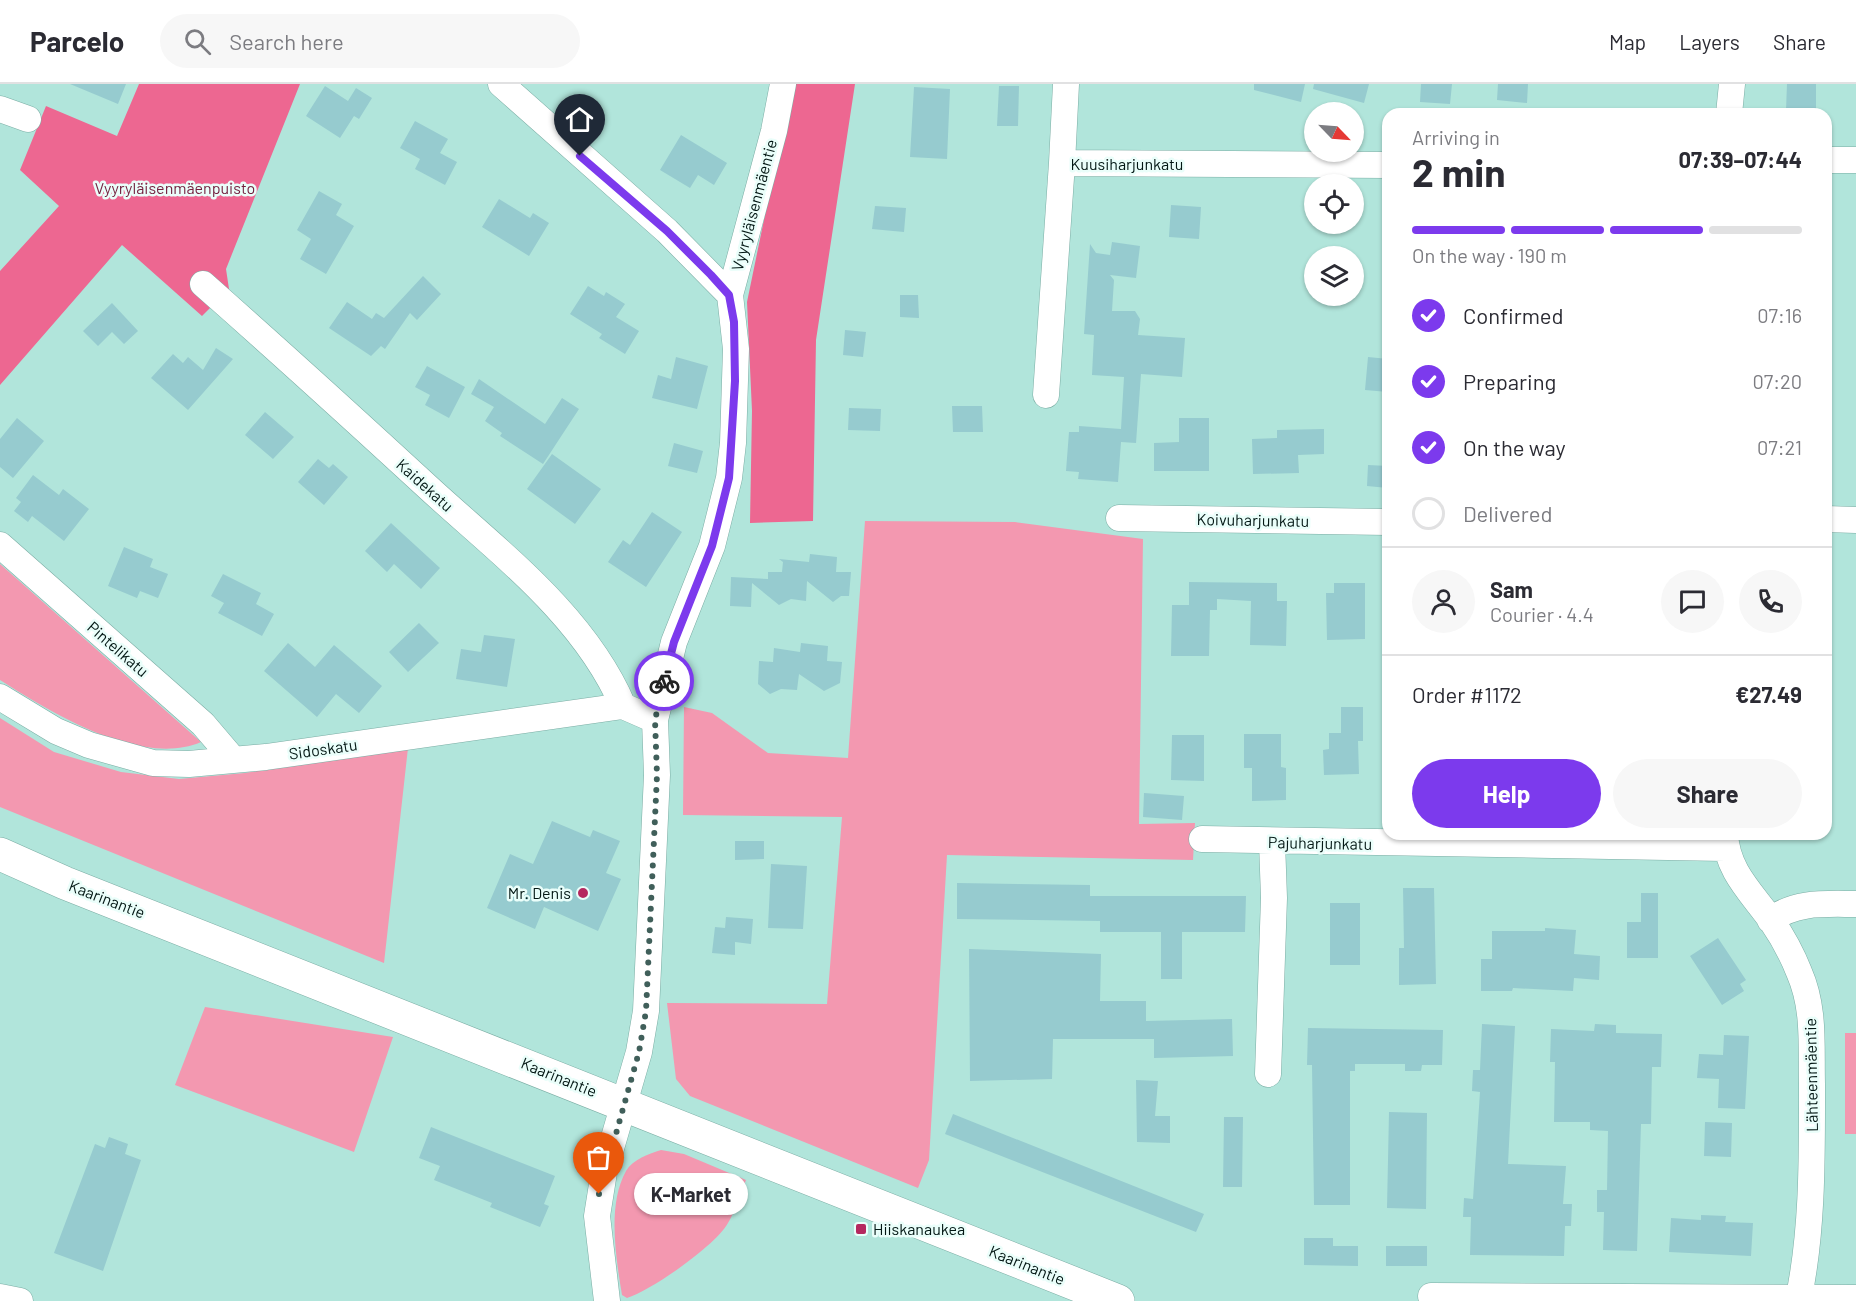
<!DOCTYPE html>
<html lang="en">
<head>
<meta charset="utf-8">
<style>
	body { margin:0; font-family:Barlow,sans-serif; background:#f7f7f7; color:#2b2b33; height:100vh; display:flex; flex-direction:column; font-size:22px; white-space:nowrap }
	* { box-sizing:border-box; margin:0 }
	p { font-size:20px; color:#7c7c81 }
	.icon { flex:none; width:33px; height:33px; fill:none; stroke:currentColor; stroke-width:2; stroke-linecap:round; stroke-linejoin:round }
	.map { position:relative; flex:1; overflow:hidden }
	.details { position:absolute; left:1382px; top:24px; width:450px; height:732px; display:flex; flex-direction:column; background:#fff; border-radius:18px; box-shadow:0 2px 4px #0004 }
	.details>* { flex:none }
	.needle { width:39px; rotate:115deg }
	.buttons { position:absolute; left:1304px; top:18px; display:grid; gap:12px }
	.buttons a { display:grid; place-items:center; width:60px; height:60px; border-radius:50%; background:#fff; box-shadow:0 2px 4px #0004; font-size:30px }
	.pin { position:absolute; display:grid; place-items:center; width:51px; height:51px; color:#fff; margin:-62px -26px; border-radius:50% 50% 50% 0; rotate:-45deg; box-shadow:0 0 6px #0007 }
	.pin .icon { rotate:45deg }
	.courier { position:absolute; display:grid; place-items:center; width:60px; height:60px; margin:-30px; border:4px solid #7c3aed; border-radius:50%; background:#fff; color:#222; box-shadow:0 2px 8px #0007 }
	.bubble { position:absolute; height:42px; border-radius:21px; background:#fff; box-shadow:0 2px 4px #0004; font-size:20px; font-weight:700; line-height:42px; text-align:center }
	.headline em { font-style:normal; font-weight:700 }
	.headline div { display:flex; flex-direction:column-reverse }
	.headline { display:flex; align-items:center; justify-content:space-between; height:102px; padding:0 30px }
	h1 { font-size:39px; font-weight:700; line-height:45px }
	.bar { display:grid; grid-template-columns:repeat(4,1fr); gap:9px 6px; align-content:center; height:72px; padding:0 30px }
	.bar i { height:8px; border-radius:4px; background:#e1e1e2 }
	.bar .active { background:#7c3aed }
	.bar p { grid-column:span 4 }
	.line { display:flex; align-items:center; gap:15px; padding:0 30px; border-top:2px solid #e1e1e2 }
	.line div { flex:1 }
	.round { display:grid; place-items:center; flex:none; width:63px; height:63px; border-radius:32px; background:#f7f7f7 }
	ol { padding:0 30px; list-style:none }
	li { display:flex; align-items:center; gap:18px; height:66px }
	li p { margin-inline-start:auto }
	li .icon { padding:6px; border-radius:50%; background:#7c3aed; color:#fff; stroke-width:4 }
	li:last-child { color:#7c7c81 }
	li i { width:33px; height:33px; border:3px solid #e1e1e2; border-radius:50% }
	.cta { display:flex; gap:12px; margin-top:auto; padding:12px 30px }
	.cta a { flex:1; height:69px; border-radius:36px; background:#7c3aed; color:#fff; font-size:24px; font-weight:700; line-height:69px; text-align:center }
	.cta a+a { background:#f7f7f7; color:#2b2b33 }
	header { display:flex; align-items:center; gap:36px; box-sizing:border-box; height:84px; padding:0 30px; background:#fff; border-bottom:2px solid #e1e1e2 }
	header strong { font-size:28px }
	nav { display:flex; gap:33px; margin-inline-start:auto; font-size:21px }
	.search { width:420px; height:54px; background:#f7f7f7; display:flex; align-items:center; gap:15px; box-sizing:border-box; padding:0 21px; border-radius:33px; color:#7c7c81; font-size:22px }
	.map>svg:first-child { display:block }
	.green { fill:#f398b0 }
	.forest { fill:#ed6791 }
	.building { fill:#96cbcf }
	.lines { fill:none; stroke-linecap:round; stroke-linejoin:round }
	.street-casing { stroke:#7bada4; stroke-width:27 }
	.secondary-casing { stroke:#7bada4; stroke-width:34 }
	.street { stroke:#fff; stroke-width:26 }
	.secondary { stroke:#fff; stroke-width:33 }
	.done { stroke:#405f5a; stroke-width:6; stroke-dasharray:0 10.8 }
	.route { stroke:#7c3aed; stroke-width:8 }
	.poi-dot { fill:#b5285f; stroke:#eafefa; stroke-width:2 }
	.labels { text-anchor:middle; stroke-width:5; stroke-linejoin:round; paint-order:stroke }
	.street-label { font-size:16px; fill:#031714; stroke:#eafefa }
	.park-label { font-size:16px; fill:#721e3c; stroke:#eafefa }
	.poi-label { font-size:16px; fill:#031714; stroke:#eafefa; text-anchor:end }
</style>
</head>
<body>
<header>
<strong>Parcelo</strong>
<div class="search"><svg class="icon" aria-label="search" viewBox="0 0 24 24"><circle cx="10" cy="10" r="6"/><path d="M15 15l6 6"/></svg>Search here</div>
<nav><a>Map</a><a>Layers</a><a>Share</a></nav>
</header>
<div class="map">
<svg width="1856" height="1217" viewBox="0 0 1856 1217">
	<rect width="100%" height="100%" fill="#b1e5db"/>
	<path class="green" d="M 865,437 L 1015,438 L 1143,455 L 1139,740 L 1195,739 L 1193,776 L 947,771 L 929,1076 L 918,1104 L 690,1012 L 676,995 L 667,919 L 827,920 L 842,733 L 683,731 L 684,623 L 712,629 L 768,669 L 848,674 Z
		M 0,480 L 201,658 C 141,684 50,628 0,596 Z
		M 0,634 L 54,668 L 121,688 L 179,695 L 245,689 L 408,664 L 384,879 L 0,723 Z
		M 205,923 L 393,953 L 354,1068 L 175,1001 Z
		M 1845,949 L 1856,949 L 1856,1050 L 1845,1050 Z
		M 661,1066 L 684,1070 L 746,1096 C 740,1110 736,1126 728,1139 C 715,1162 652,1206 627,1214 L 622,1211 C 616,1174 607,1121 626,1087 C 633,1075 649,1070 661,1066 Z"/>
	<path class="forest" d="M 139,0 L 300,0 L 226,185 L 229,205 L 202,232 L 122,161 L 0,301 L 0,187 L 59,122 L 20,86 L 46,22 L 117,52 Z
		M 792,0 L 855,0 L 816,256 L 813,437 L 750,439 L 752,327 L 747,218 Z"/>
	<path class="building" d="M 70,0 L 126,0 L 118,20 Z
		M 1254,0 L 1305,0 L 1301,18 L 1254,6 Z
		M 1314,0 L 1369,0 L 1364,19 L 1313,5 Z
		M 1421,0 L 1452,0 L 1450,20 L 1420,18 Z
		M 1498,0 L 1528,0 L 1527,19 L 1497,16 Z
		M 1787,0 L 1816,0 L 1816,27 L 1786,26 Z
		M 325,2 L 348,17 L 356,4 L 372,14 L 359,35 L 354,32 L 340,54 L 306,32 Z
		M 999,2 L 1019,2 L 1018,42 L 997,42 Z
		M 914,3 L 950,5 L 947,75 L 910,73 Z
		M 415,37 L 448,55 L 440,69 L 457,78 L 445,101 L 415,85 L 420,75 L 400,64 Z
		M 681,51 L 727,79 L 714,101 L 698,91 L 690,104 L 660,86 Z
		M 319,107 L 342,120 L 336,131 L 354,142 L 326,190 L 300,175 L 311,155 L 297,146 Z
		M 499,115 L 530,134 L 533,129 L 549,139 L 529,172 L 482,143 Z
		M 1171,121 L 1201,123 L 1199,155 L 1169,153 Z
		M 875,122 L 906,124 L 904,148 L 872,145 Z
		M 1112,158 L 1140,162 L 1136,194 L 1110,191 L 1114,196 L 1112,227 L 1135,227 L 1140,235 L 1138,251 L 1185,254 L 1182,293 L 1141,290 L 1136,359 L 1121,358 L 1118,398 L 1078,395 L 1079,388 L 1066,387 L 1069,348 L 1079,348 L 1079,342 L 1121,345 L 1124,293 L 1092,291 L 1094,251 L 1084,250 L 1090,160 L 1096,169 L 1110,171 Z
		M 423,192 L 441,210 L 417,236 L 410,229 L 385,265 L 381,262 L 371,272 L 329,244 L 347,218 L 372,235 L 376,229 L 384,234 Z
		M 588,202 L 604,212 L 606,208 L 625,220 L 616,233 L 639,247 L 625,270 L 599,254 L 602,250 L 570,230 Z
		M 900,211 L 918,211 L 919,234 L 900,233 Z
		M 112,219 L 138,247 L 124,260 L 112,248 L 98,262 L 83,247 Z
		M 845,246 L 866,248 L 863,273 L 843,271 Z
		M 216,264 L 233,275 L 188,326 L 151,294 L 173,270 L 183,279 L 188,273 L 203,286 Z
		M 676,273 L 708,282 L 697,325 L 652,314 L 658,291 L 671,295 Z
		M 1368,273 L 1388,275 L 1388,308 L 1365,306 Z
		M 427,282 L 465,303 L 449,334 L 425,321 L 430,311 L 415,303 Z
		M 479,295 L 545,340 L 562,314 L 579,325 L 543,380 L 500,352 L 502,349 L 485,337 L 494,323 L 471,310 Z
		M 952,322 L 982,322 L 983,348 L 953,348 Z
		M 849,324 L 881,325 L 880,347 L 848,346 Z
		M 265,328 L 294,353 L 273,375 L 245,351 Z
		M 17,334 L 44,357 L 13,394 L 0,383 L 0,355 Z
		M 1179,334 L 1209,334 L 1209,387 L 1154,387 L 1154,359 L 1179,358 Z
		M 1324,345 L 1324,370 L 1298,371 L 1299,389 L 1253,390 L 1252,355 L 1277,354 L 1277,346 Z
		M 674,359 L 703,367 L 697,389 L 668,382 Z
		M 552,370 L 601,405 L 575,440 L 527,405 Z
		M 318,375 L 329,384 L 333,380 L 348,393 L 324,421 L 298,398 Z
		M 1368,381 L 1388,382 L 1388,404 L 1367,402 Z
		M 33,391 L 59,411 L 63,405 L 89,425 L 64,457 L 32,432 L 28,438 L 14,427 L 21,418 L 16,414 Z
		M 652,428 L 682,448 L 646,503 L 608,478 L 623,456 L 630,461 Z
		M 391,439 L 440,484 L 421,505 L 394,480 L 387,488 L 365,467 Z
		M 124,463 L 153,475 L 150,483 L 168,490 L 158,514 L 140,507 L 137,514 L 108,502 Z
		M 810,470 L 837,473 L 836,488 L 851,488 L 849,512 L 841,512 L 833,518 L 807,497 L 806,517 L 791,515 L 779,521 L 752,499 L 751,523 L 730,522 L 731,493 L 768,495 L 768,488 L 782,488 L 783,478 L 779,475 L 809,478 Z
		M 223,490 L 261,509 L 256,520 L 274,530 L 262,552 L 218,529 L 224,519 L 211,512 Z
		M 1189,498 L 1277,499 L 1277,517 L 1287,517 L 1286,562 L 1250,561 L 1251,517 L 1217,515 L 1217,526 L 1210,526 L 1209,572 L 1171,572 L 1172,521 L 1189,521 Z
		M 1334,499 L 1365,499 L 1365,555 L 1327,556 L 1326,509 L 1334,509 Z
		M 419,539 L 439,559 L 408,588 L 389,568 Z
		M 484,551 L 515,555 L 507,603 L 456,595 L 461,565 L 481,568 Z
		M 288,559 L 315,583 L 334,561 L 382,602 L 359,629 L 336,610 L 317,633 L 264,587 Z
		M 801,559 L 828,562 L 827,577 L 842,578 L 840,599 L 824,607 L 799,590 L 797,606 L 781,605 L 770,610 L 758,600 L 759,577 L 773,578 L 774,564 L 800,568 Z
		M 1341,623 L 1363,623 L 1363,657 L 1358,657 L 1359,690 L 1324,691 L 1323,666 L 1329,665 L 1329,649 L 1341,649 Z
		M 1244,650 L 1281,650 L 1281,683 L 1286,684 L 1286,716 L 1252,717 L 1252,684 L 1244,684 Z
		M 1172,651 L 1204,651 L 1204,697 L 1171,696 Z
		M 1144,709 L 1184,712 L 1182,736 L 1143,733 Z
		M 552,737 L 590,753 L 593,746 L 620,757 L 606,789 L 621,795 L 598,847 L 544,823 L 535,845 L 487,824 L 510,770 L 533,780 Z
		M 735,757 L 764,757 L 764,775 L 735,776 Z
		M 771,780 L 807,782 L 803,845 L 768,844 Z
		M 957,799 L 1090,801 L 1090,812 L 1246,812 L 1245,848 L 1182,848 L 1182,895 L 1161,895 L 1161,848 L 1100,848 L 1100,837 L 957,835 Z
		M 1403,804 L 1434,804 L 1436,900 L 1399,901 L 1399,864 L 1404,864 Z
		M 1641,809 L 1658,809 L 1658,874 L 1627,874 L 1627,838 L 1641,838 Z
		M 1330,819 L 1360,819 L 1360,881 L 1330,881 Z
		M 726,833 L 753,835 L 751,860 L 735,858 L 735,871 L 712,869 L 715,843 L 725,844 Z
		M 1545,844 L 1576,846 L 1574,870 L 1600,872 L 1599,896 L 1574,894 L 1573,907 L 1513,904 L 1512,907 L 1481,907 L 1481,875 L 1492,875 L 1492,847 L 1545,847 Z
		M 1718,854 L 1746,896 L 1740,900 L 1744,907 L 1722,921 L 1690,872 Z
		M 969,865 L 1101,870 L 1100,917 L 1146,917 L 1146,937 L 1232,935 L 1233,972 L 1154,974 L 1154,955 L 1053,955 L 1052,995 L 970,997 Z
		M 1482,940 L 1515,942 L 1508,1080 L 1566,1082 L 1563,1120 L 1572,1120 L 1571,1142 L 1565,1142 L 1564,1172 L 1470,1171 L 1471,1133 L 1463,1133 L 1464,1114 L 1473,1115 L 1480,1008 L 1472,1007 L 1473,986 L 1480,986 Z
		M 1595,940 L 1616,941 L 1616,949 L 1662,950 L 1661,983 L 1652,983 L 1651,1040 L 1641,1040 L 1637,1167 L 1603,1166 L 1604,1128 L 1597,1128 L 1597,1106 L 1607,1106 L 1608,1047 L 1590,1046 L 1590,1038 L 1554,1038 L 1555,978 L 1550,978 L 1551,945 L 1594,947 Z
		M 1308,944 L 1443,946 L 1442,981 L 1422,981 L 1421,987 L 1405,987 L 1405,980 L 1355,980 L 1355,987 L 1350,987 L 1350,1121 L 1314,1121 L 1312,981 L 1307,981 Z
		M 1724,951 L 1749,952 L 1745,1025 L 1718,1024 L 1719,995 L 1697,994 L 1699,970 L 1723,971 Z
		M 1136,996 L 1158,997 L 1155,1032 L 1170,1032 L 1170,1059 L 1137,1058 Z
		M 1389,1028 L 1427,1029 L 1426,1125 L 1387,1124 Z
		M 953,1030 L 1204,1130 L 1196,1148 L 945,1050 Z
		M 1224,1033 L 1243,1033 L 1242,1103 L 1223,1103 Z
		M 1705,1038 L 1732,1039 L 1731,1073 L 1704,1072 Z
		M 431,1043 L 555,1092 L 544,1120 L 549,1122 L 540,1143 L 490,1123 L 492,1119 L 434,1096 L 440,1082 L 419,1074 Z
		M 109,1053 L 128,1060 L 125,1070 L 141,1076 L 103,1187 L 54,1169 L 95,1060 L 105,1064 Z
		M 1701,1131 L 1726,1132 L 1725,1138 L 1753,1139 L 1751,1172 L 1669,1168 L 1671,1134 L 1701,1136 Z
		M 1304,1154 L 1333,1154 L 1333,1162 L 1358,1162 L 1358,1182 L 1304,1181 Z
		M 1386,1162 L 1427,1162 L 1427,1182 L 1386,1182 Z"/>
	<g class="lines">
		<g class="street-casing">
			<path id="street" d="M 501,0 L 667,147 L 730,211
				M 0,25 L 28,35
				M 1729,30 L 1732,0
				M 1826,76 L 1856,76
				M 1062,79 L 1066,0
				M 203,200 C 280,268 356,337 432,407 C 501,470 585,533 623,622
				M 1046,311 L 1062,79 L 1388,81
				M 1119,434 L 1388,438
				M 1826,435 L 1856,436
				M 0,461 L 203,640 L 232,674
				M 0,613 L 56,647 L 89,661 L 153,679 L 189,680 L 266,673 L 623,622 L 655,636
				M 1725,750 C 1727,787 1751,808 1771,836 C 1782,852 1792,870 1799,888 C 1815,924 1811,961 1812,1000 C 1812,1071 1813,1147 1798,1217
				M 1202,755 L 1725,764
				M 1770,836 C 1797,817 1825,820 1856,820
				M 1268,990 L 1274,814 L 1272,758
				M 1431,1212 L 1856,1214
				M 0,1213 L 20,1217
				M 607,1217 L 597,1132 L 604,1088 L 639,968 L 646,927 L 657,691 L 655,636 L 674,558 L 712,462 L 729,394 L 733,359 L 736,265 L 730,211 L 774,47 L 783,0"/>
		</g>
		<g class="secondary-casing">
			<path id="secondary" d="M 0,770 L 65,799 L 1118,1217"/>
		</g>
		<use href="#street" class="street"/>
		<use href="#secondary" class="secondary"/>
	</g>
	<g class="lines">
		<path class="done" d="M 599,1110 L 639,968 L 646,927 L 657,691 L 655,636 L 664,597"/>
		<path class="route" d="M 580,72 L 667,147 L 711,191 L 729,211 L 734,238 L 735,297 L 729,394 L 712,462 L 674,558 L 664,597"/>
	</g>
	<g class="poi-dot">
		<circle cx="583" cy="809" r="6"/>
		<rect x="855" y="1139" width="12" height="12" rx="3"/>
	</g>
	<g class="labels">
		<g class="street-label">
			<text x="1127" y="86">Kuusiharjunkatu</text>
			<text transform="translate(754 121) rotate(-75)" y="6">Vyyryläisenmäentie</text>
			<text transform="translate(425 401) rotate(42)" y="6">Kaidekatu</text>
			<text transform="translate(1253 436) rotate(1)" y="6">Koivuharjunkatu</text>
			<text transform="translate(118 565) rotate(41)" y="6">Pintelikatu</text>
			<text transform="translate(323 665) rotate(-8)" y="6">Sidoskatu</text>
			<text transform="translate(1320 759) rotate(1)" y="6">Pajuharjunkatu</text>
			<text transform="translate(107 815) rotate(21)" y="6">Kaarinantie</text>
			<text transform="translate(1811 991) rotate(-91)" y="6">Lähteenmäentie</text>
			<text transform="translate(559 993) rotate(22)" y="6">Kaarinantie</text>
			<text transform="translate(1027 1181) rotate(22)" y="6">Kaarinantie</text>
		</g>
		<g class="park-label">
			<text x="175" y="110">Vyyryläisenmäenpuisto</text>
		</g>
		<g class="poi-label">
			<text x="571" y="815">Mr. Denis</text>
			<text x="873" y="1151" text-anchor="start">Hiiskanaukea</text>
		</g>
	</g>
</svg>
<div class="buttons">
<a><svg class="needle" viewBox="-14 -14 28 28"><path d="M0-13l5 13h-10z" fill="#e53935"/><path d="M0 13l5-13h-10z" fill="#7c7c81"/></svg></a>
<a><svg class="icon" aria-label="locate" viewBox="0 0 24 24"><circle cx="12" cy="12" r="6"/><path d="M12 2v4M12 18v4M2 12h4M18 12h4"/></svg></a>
<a><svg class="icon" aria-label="layers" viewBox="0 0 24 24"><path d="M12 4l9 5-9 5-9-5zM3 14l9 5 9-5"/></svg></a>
</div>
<div class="pin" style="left:599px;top:1110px;background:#ea580c"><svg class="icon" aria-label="bag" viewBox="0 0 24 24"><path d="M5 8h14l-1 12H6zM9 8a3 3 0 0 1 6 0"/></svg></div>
<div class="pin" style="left:580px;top:72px;background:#1f2937"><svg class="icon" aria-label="home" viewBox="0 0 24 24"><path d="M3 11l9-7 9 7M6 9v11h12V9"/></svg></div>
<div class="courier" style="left:664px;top:597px"><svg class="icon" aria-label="bike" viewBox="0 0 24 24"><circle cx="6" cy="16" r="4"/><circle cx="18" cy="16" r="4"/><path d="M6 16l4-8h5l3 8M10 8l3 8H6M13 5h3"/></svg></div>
<div class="bubble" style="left:634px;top:1089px;width:114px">K-Market</div>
<section class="details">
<div class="headline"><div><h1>2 min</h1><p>Arriving in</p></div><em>07:39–07:44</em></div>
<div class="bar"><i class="active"></i><i class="active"></i><i class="active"></i><i></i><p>On the way · 190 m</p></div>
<ol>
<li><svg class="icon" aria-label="check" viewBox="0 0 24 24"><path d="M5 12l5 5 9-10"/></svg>Confirmed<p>07:16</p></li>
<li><svg class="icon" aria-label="check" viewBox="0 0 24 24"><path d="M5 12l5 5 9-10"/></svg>Preparing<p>07:20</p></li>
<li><svg class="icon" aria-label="check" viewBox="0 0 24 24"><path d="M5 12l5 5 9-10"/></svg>On the way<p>07:21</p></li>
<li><i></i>Delivered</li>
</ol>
<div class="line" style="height:108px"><a class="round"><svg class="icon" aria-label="person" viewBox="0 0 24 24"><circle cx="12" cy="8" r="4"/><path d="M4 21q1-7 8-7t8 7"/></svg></a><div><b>Sam</b><p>Courier · 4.4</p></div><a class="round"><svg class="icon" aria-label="chat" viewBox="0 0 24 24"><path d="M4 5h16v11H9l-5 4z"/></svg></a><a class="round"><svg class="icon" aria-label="phone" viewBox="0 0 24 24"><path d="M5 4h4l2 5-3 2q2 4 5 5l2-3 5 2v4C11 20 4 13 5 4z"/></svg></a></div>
<div class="line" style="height:78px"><div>Order #1172</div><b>€27.49</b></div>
<div class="cta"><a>Help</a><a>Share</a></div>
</section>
</div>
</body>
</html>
